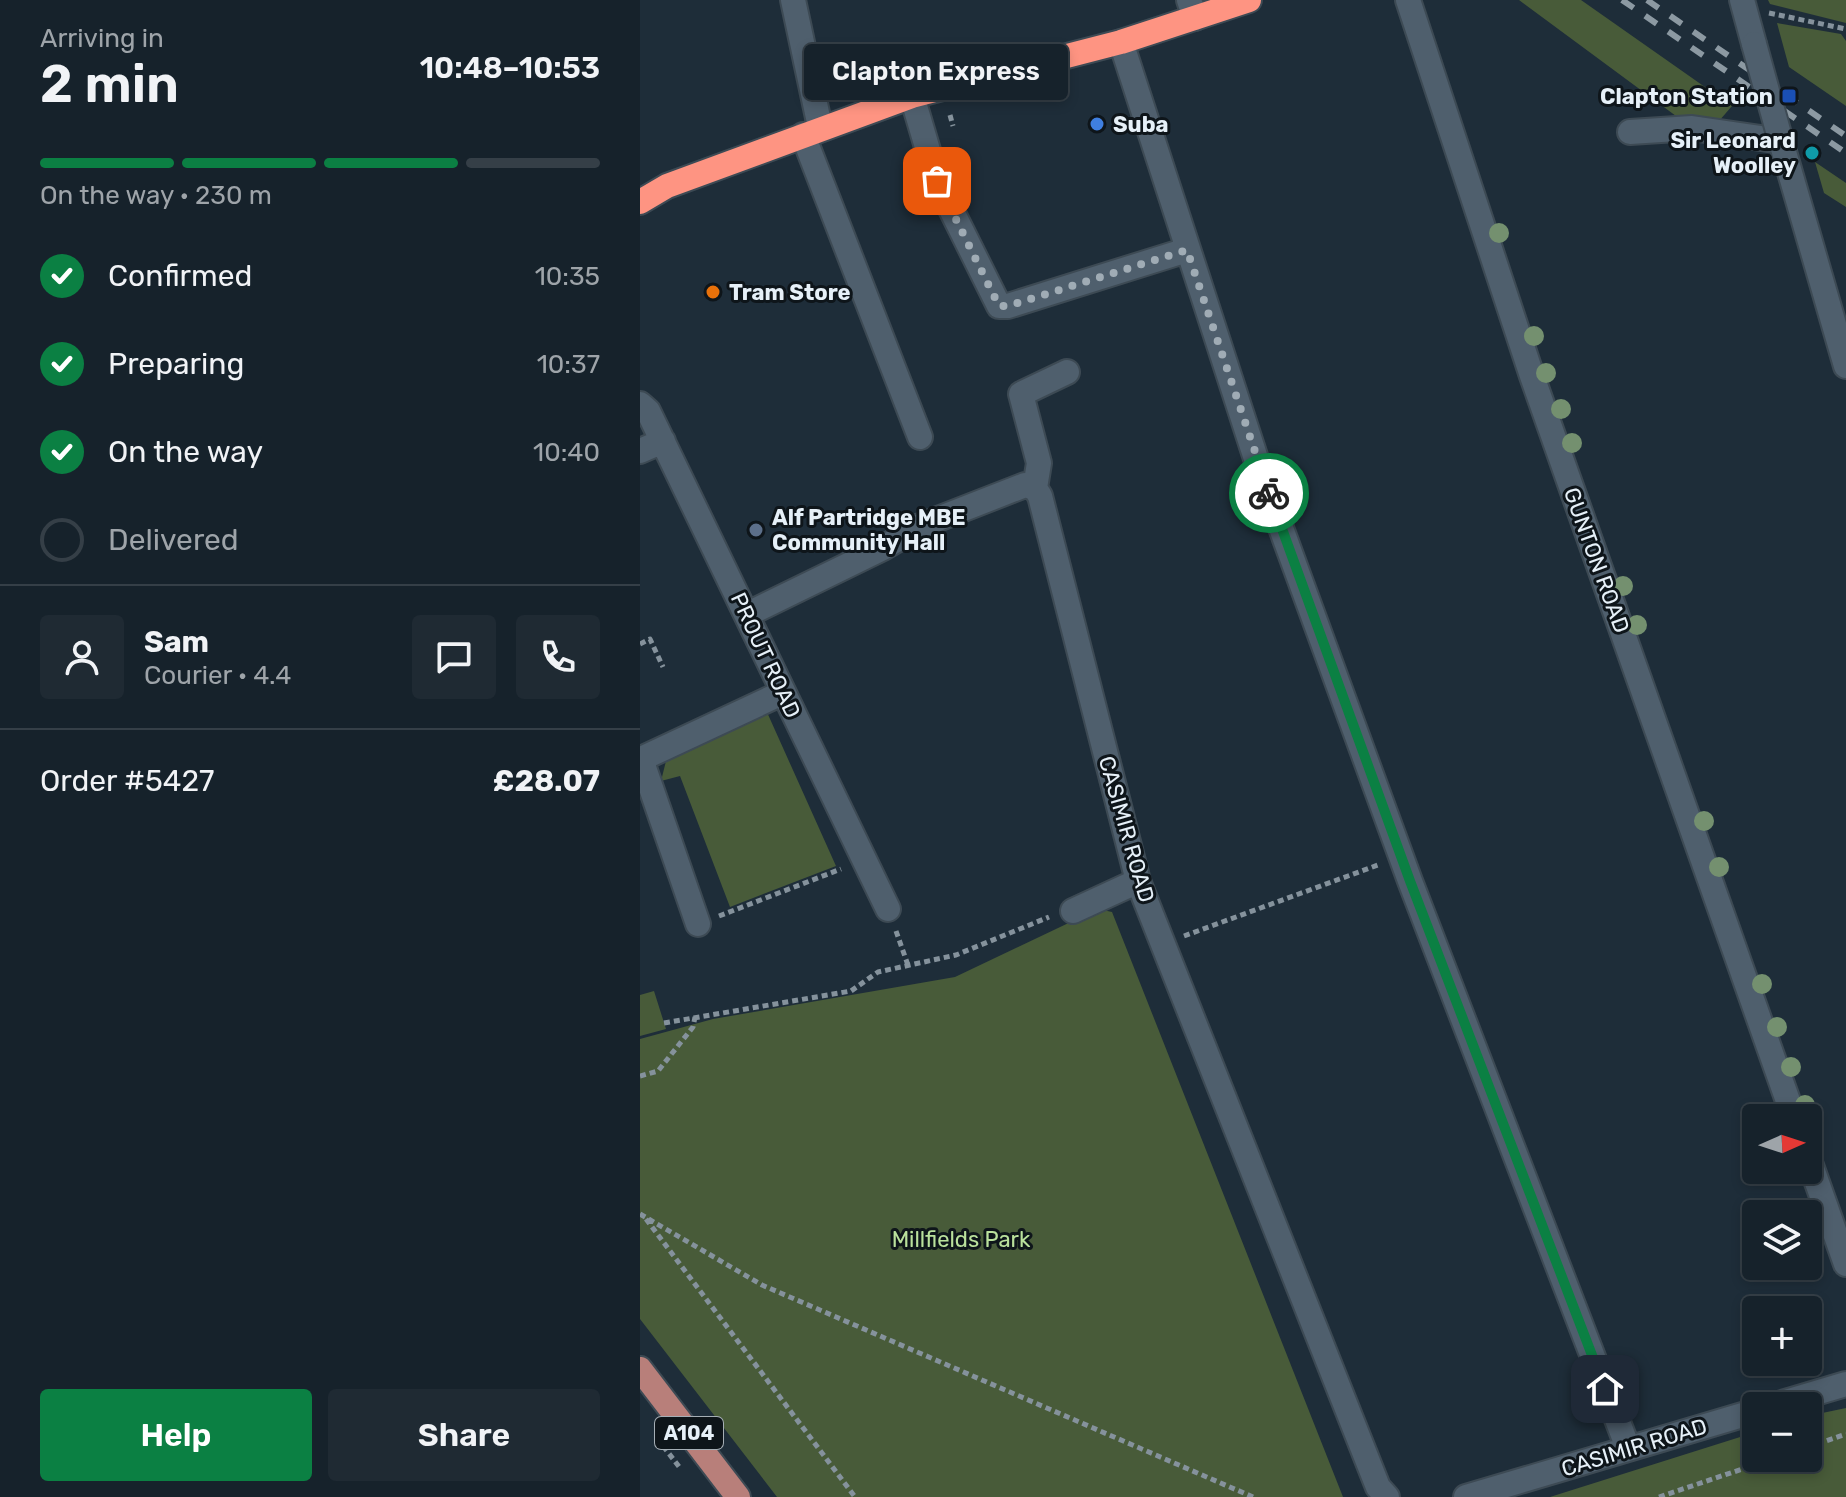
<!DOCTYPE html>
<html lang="en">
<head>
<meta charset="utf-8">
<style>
	body { margin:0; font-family:Rubik,sans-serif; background:#1f2a33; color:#f1f3f6; height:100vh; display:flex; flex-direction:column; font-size:30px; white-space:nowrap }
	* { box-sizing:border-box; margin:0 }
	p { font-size:26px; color:#9ea4a9 }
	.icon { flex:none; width:44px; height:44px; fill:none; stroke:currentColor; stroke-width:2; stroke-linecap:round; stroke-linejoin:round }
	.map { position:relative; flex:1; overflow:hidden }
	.side { display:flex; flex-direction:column; background:#16222b; width:640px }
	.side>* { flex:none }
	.needle { width:52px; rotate:87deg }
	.fabs { position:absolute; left:1102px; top:1104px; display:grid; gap:16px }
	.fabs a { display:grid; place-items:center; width:80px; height:80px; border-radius:8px; background:#16222b; box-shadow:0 4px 12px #0003,0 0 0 2px #353f47; font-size:40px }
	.pin { position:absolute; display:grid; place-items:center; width:68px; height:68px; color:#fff; margin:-34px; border-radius:16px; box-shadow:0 4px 12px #0006 }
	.courier { position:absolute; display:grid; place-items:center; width:80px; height:80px; margin:-40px; border:6px solid #0b8043; border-radius:50%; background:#fff; color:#222; box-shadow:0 2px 10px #0007 }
	.bubble { position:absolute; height:56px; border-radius:8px; background:#16222b; box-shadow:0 4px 12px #0003,0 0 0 2px #353f47; font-size:26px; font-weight:600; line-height:56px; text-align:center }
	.headline em { font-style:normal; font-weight:600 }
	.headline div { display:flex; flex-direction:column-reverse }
	.headline { display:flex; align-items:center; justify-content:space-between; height:136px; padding:0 40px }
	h1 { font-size:52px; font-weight:600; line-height:60px }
	.bar { display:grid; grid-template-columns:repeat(4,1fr); gap:12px 8px; align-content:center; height:96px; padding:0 40px }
	.bar i { height:10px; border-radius:6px; background:#353f47 }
	.bar .selected { background:#0b8043 }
	.bar p { grid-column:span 4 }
	.line { display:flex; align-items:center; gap:20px; padding:0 40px; border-top:2px solid #353f47 }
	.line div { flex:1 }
	.round { display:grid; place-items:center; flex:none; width:84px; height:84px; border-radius:8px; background:#1f2a33 }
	ol { padding:0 40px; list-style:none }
	li { display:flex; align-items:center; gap:24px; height:88px }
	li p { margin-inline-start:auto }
	li .icon { padding:8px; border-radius:50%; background:#0b8043; color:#fff; stroke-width:4 }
	li:last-child { color:#9ea4a9 }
	li i { width:44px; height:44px; border:4px solid #353f47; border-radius:50% }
	.button { display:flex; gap:16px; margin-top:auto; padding:16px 40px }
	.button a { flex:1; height:92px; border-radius:8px; background:#0b8043; color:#fff; font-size:32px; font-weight:600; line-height:92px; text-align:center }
	.button a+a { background:#1f2a33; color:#f1f3f6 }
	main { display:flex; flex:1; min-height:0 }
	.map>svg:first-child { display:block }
	.green { fill:#485b39 }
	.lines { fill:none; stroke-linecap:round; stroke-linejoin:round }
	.minor-casing { stroke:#3d4a54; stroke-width:28 }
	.major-casing { stroke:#3d4a54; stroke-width:28 }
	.highway-casing { stroke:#3d4a54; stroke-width:28 }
	.path { stroke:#85929c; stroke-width:5; stroke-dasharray:6 4; stroke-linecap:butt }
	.minor { stroke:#4f5f6d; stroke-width:24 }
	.major { stroke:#b87f7a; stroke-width:24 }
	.highway { stroke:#fe9482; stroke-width:24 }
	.rail { stroke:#8c99a2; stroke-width:6; stroke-dasharray:14 14; stroke-linecap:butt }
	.minor-bridge-casing { stroke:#3d4a54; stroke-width:28; stroke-linecap:butt }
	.minor-bridge { stroke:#4f5f6d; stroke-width:24 }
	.tree { fill:#74906f }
	.done { stroke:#a0acb5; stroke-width:8; stroke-dasharray:0 14.4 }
	.route { stroke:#0b8043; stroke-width:10 }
	.transit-dot { fill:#1a4fb4; stroke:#0e151a; stroke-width:3 }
	.shop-dot { fill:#3f7fe0; stroke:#0e151a; stroke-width:3 }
	.culture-dot { fill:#0f9aa8; stroke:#0e151a; stroke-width:3 }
	.food-dot { fill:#e8710a; stroke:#0e151a; stroke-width:3 }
	.service-dot { fill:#5c6f8a; stroke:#0e151a; stroke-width:3 }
	.labels { text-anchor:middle; stroke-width:6; stroke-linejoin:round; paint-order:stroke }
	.shield { fill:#0e151a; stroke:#a5aeb5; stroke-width:2 }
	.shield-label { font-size:20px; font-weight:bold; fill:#e6f0f8 }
	.poi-label { font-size:22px; font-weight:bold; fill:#e6f0f8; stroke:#0e151a; text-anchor:start }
	.street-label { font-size:22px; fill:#e6f0f8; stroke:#0e151a }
	.park-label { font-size:22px; fill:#bae19c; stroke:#0e151a }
</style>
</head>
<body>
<main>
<section class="side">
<div class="headline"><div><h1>2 min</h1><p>Arriving in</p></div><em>10:48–10:53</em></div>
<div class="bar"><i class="selected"></i><i class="selected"></i><i class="selected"></i><i></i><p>On the way · 230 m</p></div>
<ol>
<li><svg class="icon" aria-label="check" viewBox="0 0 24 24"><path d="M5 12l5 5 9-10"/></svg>Confirmed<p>10:35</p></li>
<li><svg class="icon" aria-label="check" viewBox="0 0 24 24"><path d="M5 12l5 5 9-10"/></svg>Preparing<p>10:37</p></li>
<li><svg class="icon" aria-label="check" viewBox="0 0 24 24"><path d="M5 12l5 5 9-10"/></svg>On the way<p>10:40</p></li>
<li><i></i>Delivered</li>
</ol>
<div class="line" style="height:144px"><a class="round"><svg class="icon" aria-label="person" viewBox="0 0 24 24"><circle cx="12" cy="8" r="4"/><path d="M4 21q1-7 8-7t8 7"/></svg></a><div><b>Sam</b><p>Courier · 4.4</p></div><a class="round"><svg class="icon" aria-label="chat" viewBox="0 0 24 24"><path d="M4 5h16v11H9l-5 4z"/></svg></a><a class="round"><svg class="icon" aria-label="phone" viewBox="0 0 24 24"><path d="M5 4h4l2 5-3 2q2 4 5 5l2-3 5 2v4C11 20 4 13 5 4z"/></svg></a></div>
<div class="line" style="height:104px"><div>Order #5427</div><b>£28.07</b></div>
<div class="button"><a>Help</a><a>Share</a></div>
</section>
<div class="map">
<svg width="1206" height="1497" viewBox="0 0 1206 1497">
	<rect width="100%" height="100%" fill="#1e2d39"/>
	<path class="green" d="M 879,0 L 941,0 L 1092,106 L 1079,121 L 1036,116 Z
		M 1128,0 L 1206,0 L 1206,23 L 1130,4 Z
		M 1137,23 L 1201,34 L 1206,41 L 1206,106 L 1149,67 Z
		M 1175,162 L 1206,183 L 1206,207 L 1184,193 Z
		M 126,710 L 196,866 L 90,907 L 40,776 L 21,781 L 27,757 Z
		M 458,909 L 472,912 L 703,1497 L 137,1497 L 0,1319 L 0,1039 L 73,1019 L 315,977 Z
		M 14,991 L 26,1029 L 0,1036 L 0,995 Z
		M 1206,1408 L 1206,1497 L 910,1497 L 1116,1432 L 1116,1458 L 1168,1458 L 1168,1416 Z"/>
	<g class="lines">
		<g class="minor-casing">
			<path id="minor" d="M 153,0 L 180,127
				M 549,0 L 555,18
				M 768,0 L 892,376 L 1154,1118
				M 1102,0 L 1114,44
				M 481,42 L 618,465 L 770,881 L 988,1448
				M 272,96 L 297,181 L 359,306 L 368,306 L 547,250
				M 990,132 L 1052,128 L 1141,141
				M 163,135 L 280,437
				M 1140,138 L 1206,366
				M 0,404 L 8,411 C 89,577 167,743 248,909
				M 0,451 L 23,441
				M 395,488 L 399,463 L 381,394 L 427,372
				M 108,614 L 243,548 L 280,526 L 385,485 L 395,488 L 400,496 L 498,881 L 738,1487 L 747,1497
				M 433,911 L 498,881
				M 58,924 L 1,759 L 142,693
				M 1168,1157 L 1206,1264
				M 1132,1406 L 1206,1384
				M 826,1497 L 1116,1411"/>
		</g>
		<g class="major-casing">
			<path id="major" d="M 0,1369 L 98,1497"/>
		</g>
		<g class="highway-casing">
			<path id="highway" d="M 0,202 L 27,186 L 272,96 L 481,42 L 609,0"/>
		</g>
		<path class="path" d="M 1129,13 L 1206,29
			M 310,115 L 313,126
			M 0,644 L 10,639 L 23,667
			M 79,916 L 201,869
			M 256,931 L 269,968
			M 544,936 L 738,865
			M 24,1023 L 211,991 L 238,972 L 316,955 L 409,917
			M 0,1076 L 18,1071 L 53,1027 L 55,1017
			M 0,1214 L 122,1285 L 613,1497
			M 6,1219 L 215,1497
			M 17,1438 L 40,1468
			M 1168,1447 L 1206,1434
			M 1019,1497 L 1135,1458"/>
		<use href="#minor" class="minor"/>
		<use href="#major" class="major"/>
		<use href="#highway" class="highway"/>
		<path class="rail" d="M 982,0 L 1206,153
			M 1007,0 L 1206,136"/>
		<g class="minor-bridge-casing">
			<path id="minor-bridge" d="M 1114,44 L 1140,138"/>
		</g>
		<use href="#minor-bridge" class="minor-bridge"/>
	</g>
	<g class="tree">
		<circle cx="859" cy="233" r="10"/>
		<circle cx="894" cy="336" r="10"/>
		<circle cx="906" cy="373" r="10"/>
		<circle cx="921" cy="409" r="10"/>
		<circle cx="932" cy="443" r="10"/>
		<circle cx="983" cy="586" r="10"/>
		<circle cx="997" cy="625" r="10"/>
		<circle cx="1064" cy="821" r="10"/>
		<circle cx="1079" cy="867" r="10"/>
		<circle cx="1122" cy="984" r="10"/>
		<circle cx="1137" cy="1027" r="10"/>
		<circle cx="1151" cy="1067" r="10"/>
		<circle cx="1165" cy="1105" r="10"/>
	</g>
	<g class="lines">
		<path class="done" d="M 297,181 L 359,306 L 368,306 L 547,250 L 629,493"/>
		<path class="route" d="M 629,493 L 770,881 L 965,1389"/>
	</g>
	<rect class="transit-dot" x="1141" y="88" width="16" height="16" rx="4"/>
	<circle class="shop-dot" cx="457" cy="124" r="8"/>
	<circle class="culture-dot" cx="1172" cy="153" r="8"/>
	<circle class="food-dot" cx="73" cy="292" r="8"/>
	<circle class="service-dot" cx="116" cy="530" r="8"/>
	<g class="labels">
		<rect class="shield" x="15" y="1417" width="68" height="32" rx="6"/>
		<g class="shield-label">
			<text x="49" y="1440">A104</text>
		</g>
		<g class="poi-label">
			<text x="1133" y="104" text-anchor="end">Clapton Station</text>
			<text x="473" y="132">Suba</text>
			<text x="1156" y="148" text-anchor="end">Sir Leonard<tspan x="1156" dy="25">Woolley</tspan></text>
			<text x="89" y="300">Tram Store</text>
			<text x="132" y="525">Alf Partridge MBE<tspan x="132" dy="25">Community Hall</tspan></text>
		</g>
		<g class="street-label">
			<text transform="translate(957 560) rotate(70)" y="8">GUNTON ROAD</text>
			<text transform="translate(126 655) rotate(65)" y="8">PROUT ROAD</text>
			<text transform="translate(487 829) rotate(74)" y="8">CASIMIR ROAD</text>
			<text transform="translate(994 1447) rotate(-17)" y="8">CASIMIR ROAD</text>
		</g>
		<g class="park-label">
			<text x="321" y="1247">Millfields Park</text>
		</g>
	</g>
</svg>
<div class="fabs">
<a><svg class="needle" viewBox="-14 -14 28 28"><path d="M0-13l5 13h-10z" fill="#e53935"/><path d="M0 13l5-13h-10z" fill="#9ea4a9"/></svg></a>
<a><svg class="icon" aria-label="layers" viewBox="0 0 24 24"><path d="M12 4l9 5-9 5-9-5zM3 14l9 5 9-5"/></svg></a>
<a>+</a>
<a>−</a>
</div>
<div class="pin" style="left:297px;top:181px;background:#ea580c"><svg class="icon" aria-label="bag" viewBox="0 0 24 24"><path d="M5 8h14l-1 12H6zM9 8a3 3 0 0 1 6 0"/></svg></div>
<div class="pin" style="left:965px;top:1389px;background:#1f2937"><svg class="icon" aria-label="home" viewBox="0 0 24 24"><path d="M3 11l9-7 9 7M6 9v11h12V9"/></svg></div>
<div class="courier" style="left:629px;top:493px"><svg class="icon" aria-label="bike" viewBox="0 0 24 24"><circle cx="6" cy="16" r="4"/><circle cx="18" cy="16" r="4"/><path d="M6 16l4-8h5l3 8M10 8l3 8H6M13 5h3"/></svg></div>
<div class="bubble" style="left:164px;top:44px;width:264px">Clapton Express</div>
</div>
</main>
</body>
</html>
